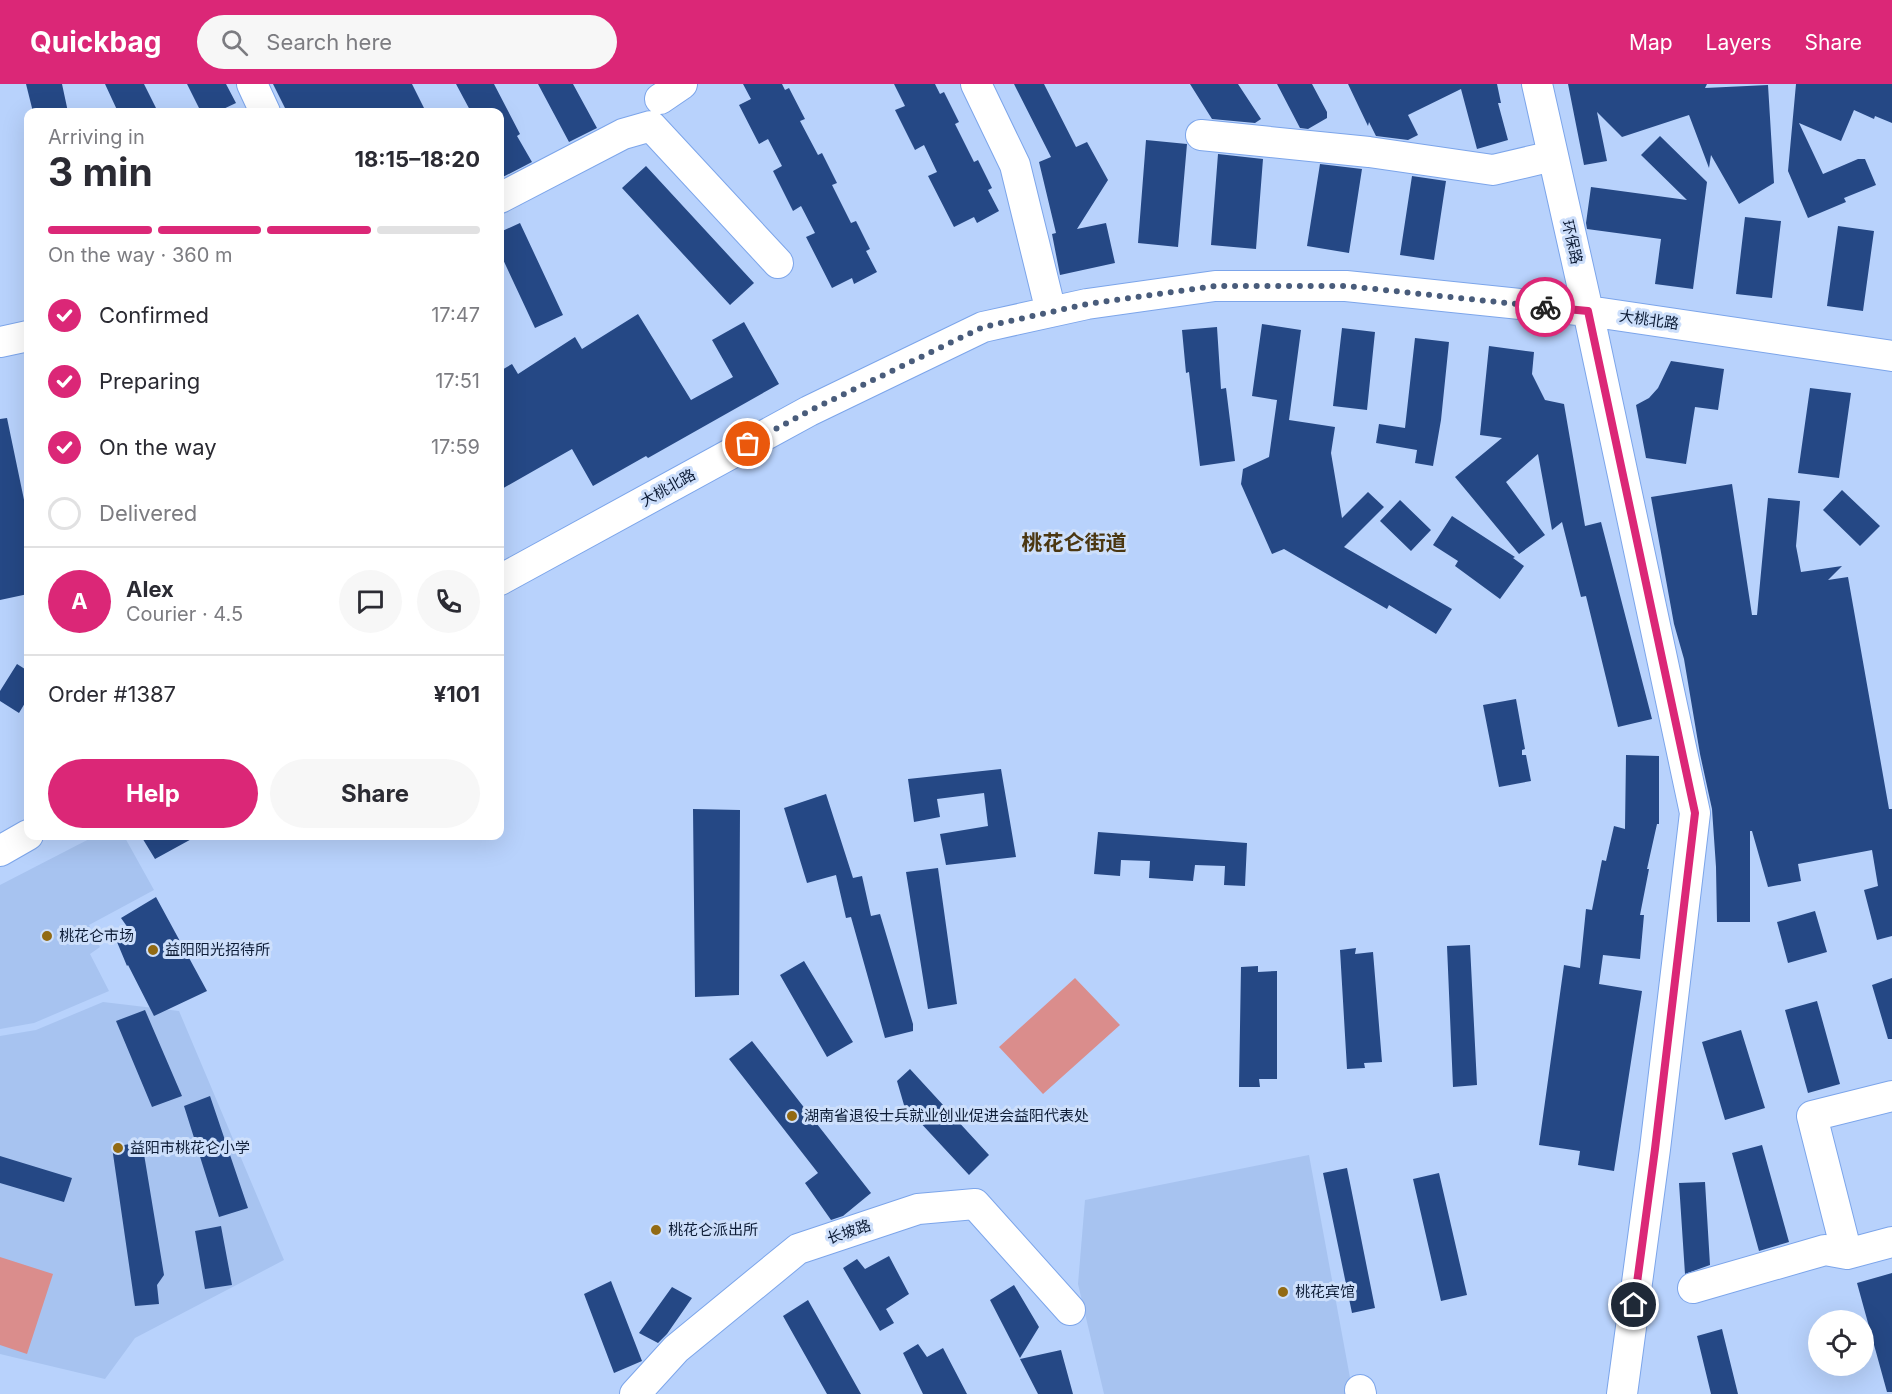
<!DOCTYPE html>
<html lang="en">
<head>
<meta charset="utf-8">
<style>
	body { margin:0; font-family:Inter,"Noto Sans SC",sans-serif; background:#f7f7f7; color:#2b2b33; height:100vh; display:flex; flex-direction:column; font-size:22px; white-space:nowrap }
	* { box-sizing:border-box; margin:0 }
	p { font-size:20px; color:#7c7c81 }
	.icon { flex:none; width:33px; height:33px; fill:none; stroke:currentColor; stroke-width:2; stroke-linecap:round; stroke-linejoin:round }
	.map { position:relative; flex:1; overflow:hidden }
	.sheet { position:absolute; left:24px; top:24px; width:480px; height:732px; display:flex; flex-direction:column; background:#fff; border-radius:12px; box-shadow:0 6px 24px #0002 }
	.sheet>* { flex:none }
	.buttons { position:absolute; left:1808px; top:1226px; display:grid; gap:12px }
	.buttons a { display:grid; place-items:center; width:66px; height:66px; border-radius:50%; background:#fff; box-shadow:0 6px 24px #0002; font-size:30px }
	.pin { position:absolute; display:grid; place-items:center; width:51px; height:51px; color:#fff; margin:-26px; border:3px solid #fff; border-radius:50%; box-shadow:0 2px 6px #0007 }
	.courier { position:absolute; display:grid; place-items:center; width:60px; height:60px; margin:-30px; border:4px solid #db2777; border-radius:50%; background:#fff; color:#222; box-shadow:0 2px 8px #0007 }
	.headline em { font-style:normal; font-weight:700 }
	.headline div { display:flex; flex-direction:column-reverse }
	.headline { display:flex; align-items:center; justify-content:space-between; height:102px; padding:0 24px }
	h1 { font-size:39px; font-weight:700; line-height:45px }
	.bar { display:grid; grid-template-columns:repeat(4,1fr); gap:9px 6px; align-content:center; height:72px; padding:0 24px }
	.bar i { height:8px; border-radius:4px; background:#e1e1e2 }
	.bar .on { background:#db2777 }
	.bar p { grid-column:span 4 }
	.line { display:flex; align-items:center; gap:15px; padding:0 24px; border-top:2px solid #e1e1e2 }
	.line div { flex:1 }
	.round { display:grid; place-items:center; flex:none; width:63px; height:63px; border-radius:32px; background:#f7f7f7 }
	ol { padding:0 24px; list-style:none }
	li { display:flex; align-items:center; gap:18px; height:66px }
	li p { margin-inline-start:auto }
	li .icon { padding:6px; border-radius:50%; background:#db2777; color:#fff; stroke-width:4 }
	li:last-child { color:#7c7c81 }
	li i { width:33px; height:33px; border:3px solid #e1e1e2; border-radius:50% }
	.action { display:flex; gap:12px; margin-top:auto; padding:12px 24px }
	.action a { flex:1; height:69px; border-radius:36px; background:#db2777; color:#fff; font-size:24px; font-weight:700; line-height:69px; text-align:center }
	.action a+a { background:#f7f7f7; color:#2b2b33 }
	header { display:flex; align-items:center; gap:36px; box-sizing:border-box; height:84px; padding:0 30px; background:#db2777; color:#fff }
	header strong { font-size:28px }
	nav { display:flex; gap:33px; margin-inline-start:auto; font-size:21px }
	.search { width:420px; height:54px; background:#f7f7f7; display:flex; align-items:center; gap:15px; box-sizing:border-box; padding:0 21px; border-radius:33px; color:#7c7c81; font-size:22px }
	.map>svg:first-child { display:block }
	.built { fill:#a7c3f0 }
	.green { fill:#da8d8c }
	.building { fill:#254885 }
	.lines { fill:none; stroke-linecap:round; stroke-linejoin:round }
	.minor-casing { stroke:#7ca5ea; stroke-width:32 }
	.minor { stroke:#fff; stroke-width:30 }
	.done { stroke:#495c7b; stroke-width:6; stroke-dasharray:0 10.8 }
	.route { stroke:#db2777; stroke-width:8 }
	.poi-dot { fill:#926a13; stroke:#cddffb; stroke-width:2 }
	.labels { text-anchor:middle; stroke-width:6; stroke-linejoin:round; paint-order:stroke }
	.street-label { font-size:15px; fill:#0d1c36; stroke:#cddffb }
	.poi-label { font-size:15px; fill:#0d1c36; stroke:#cddffb; text-anchor:start }
	.district-label { font-size:21px; font-weight:bold; fill:#4b3711; stroke:#cddffb }
</style>
</head>
<body>
<header>
<strong>Quickbag</strong>
<div class="search"><svg class="icon" aria-label="search" viewBox="0 0 24 24"><circle cx="10" cy="10" r="6"/><path d="M15 15l6 6"/></svg>Search here</div>
<nav><a>Map</a><a>Layers</a><a>Share</a></nav>
</header>
<div class="map">
<svg width="1892" height="1310" viewBox="0 0 1892 1310">
	<rect width="100%" height="100%" fill="#b8d2fc"/>
	<path class="built" d="M 95,752 L 124,752 L 154,806 L 89,841 L 100,863 L 90,870 L 109,907 L 34,939 L 0,945 L 0,801 Z
		M 103,918 L 179,927 L 284,1176 L 135,1254 L 105,1295 L 0,1270 L 0,952 L 36,946 Z
		M 1309,1071 L 1353,1310 L 1104,1310 L 1078,1200 L 1085,1116 Z"/>
	<path class="green" d="M 1075,894 L 1120,941 L 1043,1010 L 999,963 Z
		M 0,1173 L 53,1190 L 27,1270 L 0,1261 Z"/>
	<path class="building" d="M 26,0 L 62,0 L 68,28 L 33,28 Z
		M 105,0 L 144,0 L 158,28 L 118,28 Z
		M 187,0 L 226,0 L 236,19 L 217,28 L 201,28 Z
		M 273,0 L 412,0 L 426,28 L 287,28 Z
		M 456,0 L 494,0 L 520,50 L 517,52 L 532,78 L 501,94 L 500,92 L 500,28 L 471,28 Z
		M 538,0 L 573,0 L 597,44 L 569,58 Z
		M 743,0 L 782,0 L 785,6 L 789,4 L 805,35 L 800,37 L 818,71 L 822,69 L 837,99 L 832,101 L 851,139 L 856,137 L 870,165 L 866,167 L 877,188 L 854,200 L 852,194 L 832,204 L 806,153 L 815,149 L 801,122 L 793,127 L 773,87 L 782,82 L 768,55 L 759,60 L 739,21 L 751,15 Z
		M 894,0 L 935,0 L 940,10 L 944,8 L 959,38 L 955,40 L 974,78 L 978,76 L 992,104 L 988,106 L 999,127 L 977,139 L 974,133 L 954,143 L 928,92 L 937,88 L 924,61 L 915,66 L 895,26 L 905,22 Z
		M 1014,0 L 1044,0 L 1076,63 L 1087,58 L 1108,96 L 1077,145 L 1106,139 L 1115,179 L 1060,191 L 1052,150 L 1056,149 L 1039,78 L 1051,73 Z
		M 1190,0 L 1238,0 L 1261,35 L 1255,39 L 1212,35 Z
		M 1277,0 L 1312,0 L 1327,28 L 1327,34 L 1308,45 L 1300,44 Z
		M 1348,0 L 1497,0 L 1501,19 L 1498,19 L 1508,56 L 1477,65 L 1461,5 L 1408,31 L 1418,51 L 1408,56 L 1376,52 L 1369,38 L 1368,42 Z
		M 1568,0 L 1707,0 L 1705,4 L 1768,1 L 1774,99 L 1739,120 L 1711,71 L 1709,84 L 1689,31 L 1622,53 L 1597,28 L 1607,77 L 1584,81 Z
		M 1796,0 L 1892,0 L 1892,39 L 1875,32 L 1874,35 L 1854,26 L 1841,57 L 1799,39 L 1823,90 L 1858,75 L 1865,75 L 1876,101 L 1844,114 L 1846,118 L 1808,134 L 1788,87 Z
		M 1660,52 L 1707,98 L 1693,205 L 1655,200 L 1661,155 L 1587,145 L 1586,139 L 1591,103 L 1687,116 L 1641,71 Z
		M 1146,56 L 1187,60 L 1178,163 L 1138,159 Z
		M 1218,70 L 1263,75 L 1256,165 L 1211,161 Z
		M 1320,80 L 1362,85 L 1349,169 L 1307,162 Z
		M 646,82 L 754,199 L 730,221 L 622,104 Z
		M 1412,92 L 1446,97 L 1434,176 L 1400,171 Z
		M 1745,133 L 1781,137 L 1772,214 L 1736,210 Z
		M 520,139 L 563,231 L 535,244 L 500,169 L 500,148 Z
		M 1838,142 L 1874,147 L 1863,227 L 1827,222 Z
		M 638,230 L 691,316 L 733,293 L 712,256 L 744,238 L 779,300 L 648,374 L 646,372 L 593,402 L 572,365 L 500,406 L 500,287 L 512,280 L 518,290 L 575,253 L 582,265 Z
		M 1262,240 L 1301,246 L 1289,336 L 1335,343 L 1331,369 L 1342,434 L 1368,408 L 1384,423 L 1344,463 L 1452,525 L 1436,550 L 1389,521 L 1387,525 L 1284,465 L 1272,470 L 1241,400 L 1243,385 L 1269,373 L 1277,316 L 1252,312 Z
		M 1217,243 L 1221,305 L 1226,304 L 1235,377 L 1200,382 L 1189,288 L 1186,289 L 1182,246 Z
		M 1342,244 L 1375,248 L 1367,326 L 1333,322 Z
		M 1415,254 L 1449,258 L 1441,336 L 1433,382 L 1415,379 L 1417,366 L 1376,359 L 1379,340 L 1405,344 Z
		M 1489,262 L 1534,268 L 1532,290 L 1545,316 L 1564,320 L 1585,442 L 1601,438 L 1652,635 L 1618,643 L 1586,512 L 1581,513 L 1562,438 L 1552,446 L 1538,370 L 1506,398 L 1545,451 L 1519,470 L 1455,393 L 1502,354 L 1480,351 Z
		M 1671,277 L 1724,285 L 1718,326 L 1695,323 L 1686,380 L 1646,374 L 1636,321 L 1649,314 L 1658,304 Z
		M 1810,304 L 1851,309 L 1839,394 L 1798,389 Z
		M 7,334 L 28,435 L 28,510 L 0,516 L 0,335 Z
		M 1732,400 L 1752,531 L 1757,531 L 1768,414 L 1800,417 L 1796,462 L 1801,488 L 1842,482 L 1828,496 L 1848,493 L 1889,725 L 1892,725 L 1892,852 L 1877,856 L 1864,806 L 1878,802 L 1872,766 L 1798,780 L 1801,797 L 1768,803 L 1752,747 L 1750,747 L 1750,838 L 1717,838 L 1716,783 L 1712,725 L 1700,670 L 1684,575 L 1674,540 L 1651,413 Z
		M 1842,406 L 1880,442 L 1860,462 L 1823,426 Z
		M 1400,416 L 1431,446 L 1411,467 L 1380,437 Z
		M 1452,432 L 1515,473 L 1513,474 L 1524,482 L 1500,515 L 1455,482 L 1458,477 L 1433,461 Z
		M 17,580 L 28,587 L 28,614 L 19,629 L 0,617 L 0,607 Z
		M 1516,615 L 1525,665 L 1522,666 L 1522,671 L 1526,671 L 1531,697 L 1499,703 L 1483,621 Z
		M 1626,671 L 1659,672 L 1659,740 L 1657,740 L 1647,785 L 1649,785 L 1640,831 L 1644,831 L 1640,875 L 1603,871 L 1599,900 L 1642,907 L 1614,1087 L 1578,1081 L 1580,1067 L 1539,1061 L 1564,881 L 1580,884 L 1586,825 L 1592,826 L 1602,776 L 1606,777 L 1614,742 L 1625,745 Z
		M 1001,685 L 1016,773 L 946,781 L 940,750 L 988,742 L 984,709 L 937,715 L 940,733 L 914,738 L 908,695 Z
		M 826,710 L 853,794 L 862,792 L 871,832 L 880,830 L 913,940 L 913,947 L 885,954 L 851,833 L 846,834 L 836,791 L 807,799 L 784,724 Z
		M 693,725 L 740,726 L 739,911 L 695,913 Z
		M 1098,748 L 1247,759 L 1245,802 L 1224,801 L 1225,782 L 1195,781 L 1193,797 L 1149,794 L 1150,777 L 1121,776 L 1120,792 L 1094,790 Z
		M 141,752 L 197,752 L 155,775 Z
		M 938,784 L 957,920 L 928,925 L 906,788 Z
		M 156,813 L 207,907 L 154,932 L 128,881 L 127,882 L 117,858 L 133,851 L 121,834 Z
		M 1815,827 L 1827,868 L 1788,879 L 1777,838 Z
		M 1470,861 L 1477,1001 L 1453,1003 L 1447,862 Z
		M 1356,864 L 1355,870 L 1373,868 L 1382,978 L 1364,979 L 1365,984 L 1347,985 L 1340,866 Z
		M 804,877 L 853,958 L 827,973 L 780,891 Z
		M 1258,882 L 1258,888 L 1277,887 L 1277,995 L 1259,995 L 1260,1003 L 1239,1003 L 1241,883 Z
		M 1892,894 L 1892,955 L 1888,955 L 1872,901 Z
		M 1817,917 L 1840,1000 L 1808,1009 L 1785,926 Z
		M 145,926 L 182,1012 L 152,1023 L 116,937 Z
		M 1741,946 L 1765,1024 L 1725,1036 L 1702,958 Z
		M 752,957 L 871,1109 L 843,1132 L 831,1136 L 805,1099 L 818,1089 L 729,975 Z
		M 910,985 L 989,1071 L 969,1091 L 904,1021 L 897,997 Z
		M 210,1012 L 248,1124 L 219,1133 L 184,1022 Z
		M 142,1058 L 164,1191 L 157,1201 L 159,1220 L 135,1222 L 112,1063 Z
		M 1762,1061 L 1789,1158 L 1759,1167 L 1732,1069 Z
		M 0,1072 L 72,1094 L 64,1118 L 0,1099 Z
		M 1347,1084 L 1375,1224 L 1352,1229 L 1323,1089 Z
		M 1439,1089 L 1467,1211 L 1441,1217 L 1413,1095 Z
		M 1705,1098 L 1710,1181 L 1685,1190 L 1679,1099 Z
		M 221,1142 L 232,1201 L 205,1205 L 195,1147 Z
		M 889,1172 L 909,1210 L 886,1225 L 894,1239 L 880,1247 L 843,1184 L 857,1175 L 865,1185 Z
		M 1892,1189 L 1892,1308 L 1887,1308 L 1857,1199 Z
		M 611,1197 L 642,1277 L 614,1289 L 584,1210 Z
		M 1014,1201 L 1039,1243 L 1020,1274 L 990,1216 Z
		M 672,1203 L 692,1214 L 667,1250 L 658,1259 L 639,1249 Z
		M 808,1216 L 861,1310 L 827,1310 L 783,1232 Z
		M 1722,1245 L 1738,1310 L 1711,1310 L 1697,1252 Z
		M 918,1260 L 927,1273 L 943,1264 L 967,1310 L 923,1310 L 903,1269 Z
		M 1061,1266 L 1073,1310 L 1038,1310 L 1020,1275 Z"/>
	<g class="lines">
		<g class="minor-casing">
			<path id="minor" d="M 252,0 L 265,28
				M 976,0 L 1015,81 L 1051,228
				M 1537,0 L 1588,227 L 1695,729 L 1655,1065 L 1622,1310
				M 660,15 L 682,0
				M 1201,51 L 1369,68 L 1493,86 L 1553,72
				M 500,114 L 623,50 L 651,42 L 778,179
				M 0,258 L 28,252
				M 500,496 L 809,327 L 983,243 L 1087,220 L 1215,202 L 1346,202 L 1588,227 L 1892,272
				M 0,767 L 28,751
				M 1847,1170 L 1812,1032 L 1892,1012
				M 1693,1204 L 1825,1166 L 1847,1170 L 1892,1158
				M 1360,1306 L 1361,1310
				M 635,1310 L 676,1265 L 798,1165 L 918,1125 L 975,1120 L 1070,1226"/>
		</g>
		<use href="#minor" class="minor"/>
	</g>
	<g class="lines">
		<path class="done" d="M 748,360 L 809,327 L 983,243 L 1087,220 L 1215,202 L 1346,202 L 1545,223"/>
		<path class="route" d="M 1545,223 L 1588,227 L 1695,729 L 1655,1065 L 1634,1221"/>
	</g>
	<g class="poi-dot">
		<circle cx="47" cy="852" r="6"/>
		<circle cx="153" cy="866" r="6"/>
		<circle cx="792" cy="1032" r="6"/>
		<circle cx="118" cy="1064" r="6"/>
		<circle cx="656" cy="1146" r="6"/>
		<circle cx="1283" cy="1208" r="6"/>
	</g>
	<g class="labels">
		<g class="street-label">
			<text transform="translate(1572 158) rotate(77)" y="5">环保路</text>
			<text transform="translate(1649 236) rotate(8)" y="5">大桃北路</text>
			<text transform="translate(668 404) rotate(-29)" y="5">大桃北路</text>
			<text transform="translate(849 1148) rotate(-19)" y="5">长坡路</text>
		</g>
		<g class="poi-label">
			<text x="59" y="857">桃花仑市场</text>
			<text x="165" y="871">益阳阳光招待所</text>
			<text x="804" y="1037">湖南省退役士兵就业创业促进会益阳代表处</text>
			<text x="130" y="1069">益阳市桃花仑小学</text>
			<text x="668" y="1151">桃花仑派出所</text>
			<text x="1295" y="1213">桃花宾馆</text>
		</g>
		<g class="district-label">
			<text x="1074" y="466">桃花仑街道</text>
		</g>
	</g>
</svg>
<div class="buttons">
<a><svg class="icon" aria-label="locate" viewBox="0 0 24 24"><circle cx="12" cy="12" r="6"/><path d="M12 2v4M12 18v4M2 12h4M18 12h4"/></svg></a>
</div>
<div class="pin" style="left:748px;top:360px;background:#ea580c"><svg class="icon" aria-label="bag" viewBox="0 0 24 24"><path d="M5 8h14l-1 12H6zM9 8a3 3 0 0 1 6 0"/></svg></div>
<div class="pin" style="left:1634px;top:1221px;background:#1f2937"><svg class="icon" aria-label="home" viewBox="0 0 24 24"><path d="M3 11l9-7 9 7M6 9v11h12V9"/></svg></div>
<div class="courier" style="left:1545px;top:223px"><svg class="icon" aria-label="bike" viewBox="0 0 24 24"><circle cx="6" cy="16" r="4"/><circle cx="18" cy="16" r="4"/><path d="M6 16l4-8h5l3 8M10 8l3 8H6M13 5h3"/></svg></div>
<section class="sheet">
<div class="headline"><div><h1>3 min</h1><p>Arriving in</p></div><em>18:15–18:20</em></div>
<div class="bar"><i class="on"></i><i class="on"></i><i class="on"></i><i></i><p>On the way · 360 m</p></div>
<ol>
<li><svg class="icon" aria-label="check" viewBox="0 0 24 24"><path d="M5 12l5 5 9-10"/></svg>Confirmed<p>17:47</p></li>
<li><svg class="icon" aria-label="check" viewBox="0 0 24 24"><path d="M5 12l5 5 9-10"/></svg>Preparing<p>17:51</p></li>
<li><svg class="icon" aria-label="check" viewBox="0 0 24 24"><path d="M5 12l5 5 9-10"/></svg>On the way<p>17:59</p></li>
<li><i></i>Delivered</li>
</ol>
<div class="line" style="height:108px"><b class="round" style="background:#db2777;color:#fff">A</b><div><b>Alex</b><p>Courier · 4.5</p></div><a class="round"><svg class="icon" aria-label="chat" viewBox="0 0 24 24"><path d="M4 5h16v11H9l-5 4z"/></svg></a><a class="round"><svg class="icon" aria-label="phone" viewBox="0 0 24 24"><path d="M5 4h4l2 5-3 2q2 4 5 5l2-3 5 2v4C11 20 4 13 5 4z"/></svg></a></div>
<div class="line" style="height:78px"><div>Order #1387</div><b>¥101</b></div>
<div class="action"><a>Help</a><a>Share</a></div>
</section>
</div>
</body>
</html>
